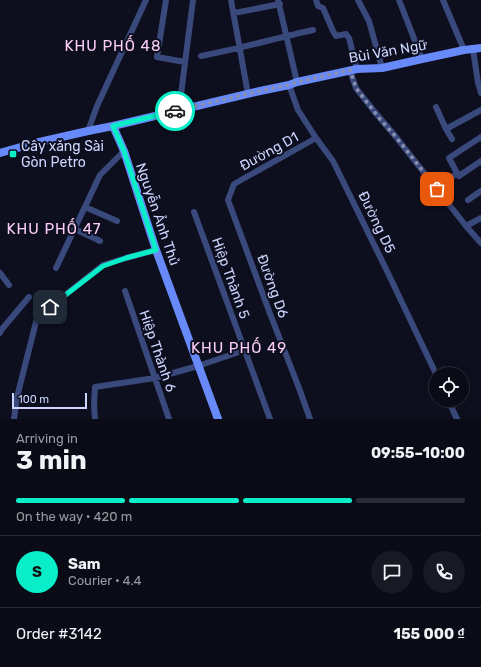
<!DOCTYPE html>
<html lang="en">
<head>
<meta charset="utf-8">
<style>
	body { margin:0; font-family:Rubik,sans-serif; background:#181924; color:#f1f3f6; height:100vh; display:flex; flex-direction:column; font-size:15px; white-space:nowrap }
	* { box-sizing:border-box; margin:0 }
	p { font-size:13px; color:#999ba1 }
	.icon { flex:none; width:22px; height:22px; fill:none; stroke:currentColor; stroke-width:2; stroke-linecap:round; stroke-linejoin:round }
	.map { position:relative; height:419px; overflow:hidden }
	.panel { display:flex; flex-direction:column; background:#0a0b17; flex:1 }
	.panel>* { flex:none }
	.buttons { position:absolute; left:429px; top:367px; display:grid; gap:8px }
	.buttons a { display:grid; place-items:center; width:40px; height:40px; border-radius:50%; background:#0a0b17; box-shadow:0 4px 16px #0002,0 0 0 1px #2a2b36; font-size:20px }
	.scale { position:absolute; left:12px; bottom:10px; width:75px; box-sizing:border-box; padding-left:4px; border:2px solid #cdd4fd; border-top:0; font-size:11px; line-height:14px; white-space:nowrap; color:#cdd4fd; -webkit-text-stroke:3px #0d0f1f; paint-order:stroke }
	.pin { position:absolute; display:grid; place-items:center; width:34px; height:34px; color:#fff; margin:-17px; border-radius:8px; box-shadow:0 2px 6px #0006 }
	.courier { position:absolute; display:grid; place-items:center; width:40px; height:40px; margin:-20px; border:3px solid #0aedc9; border-radius:50%; background:#fff; color:#222; box-shadow:0 1px 5px #0007 }
	.head em { font-style:normal; font-weight:700 }
	.head div { display:flex; flex-direction:column-reverse }
	.head { display:flex; align-items:center; justify-content:space-between; height:68px; padding:0 16px }
	h1 { font-size:26px; font-weight:700; line-height:30px }
	.bar { display:grid; grid-template-columns:repeat(4,1fr); gap:6px 4px; align-content:center; height:48px; padding:0 16px }
	.bar i { height:5px; border-radius:3px; background:#2a2b36 }
	.bar .active { background:#0aedc9 }
	.bar p { grid-column:span 4 }
	.line { display:flex; align-items:center; gap:10px; padding:0 16px; border-top:1px solid #2a2b36 }
	.line div { flex:1 }
	.round { display:grid; place-items:center; flex:none; width:42px; height:42px; border-radius:21px; background:#181924 }
	.map>svg:first-child { display:block }
	.lines { fill:none; stroke-linecap:round; stroke-linejoin:round }
	.street { stroke:#3a497c; stroke-width:6 }
	.secondary { stroke:#688af9; stroke-width:8 }
	.done { stroke:#8a8faf; stroke-width:4; stroke-dasharray:0 7.2 }
	.route { stroke:#0aedc9; stroke-width:5 }
	.poi-dot { fill:#0aedc9; stroke:#0d0f1f; stroke-width:1.5 }
	.labels { text-anchor:middle; stroke-width:4; stroke-linejoin:round; paint-order:stroke }
	.street-label { font-size:14px; fill:#cdd4fd; stroke:#0d0f1f }
	.poi-label { font-size:14px; fill:#cdd4fd; stroke:#0d0f1f; text-anchor:start }
	.neighbourhood-label { font-size:15px; letter-spacing:1px; fill:#fdcff8; stroke:#0d0f1f }
</style>
</head>
<body>
<div class="map">
<svg width="481" height="419" viewBox="0 0 481 419">
	<rect width="100%" height="100%" fill="#0d0f1f"/>
	<g class="lines">
		<path class="street" d="M 166,0 L 157,57 L 185,62
			M 231,0 L 248,94
			M 278,0 L 297,82
			M 316,0 L 318,6 L 323,8 L 333,31 L 336,36 L 346,34 L 349,38 L 357,69
			M 358,0 L 369,21 L 382,68
			M 399,0 L 422,59
			M 443,0 L 464,50
			M 234,13 L 280,4
			M 473,49 L 478,83 L 481,93
			M 201,56 C 239,49 276,38 313,30
			M 350,71 L 356,88 L 374,111 L 396,137 L 466,226 L 481,243
			M 289,85 L 298,110 L 316,138 L 333,161 L 387,271 L 436,374
			M 436,107 L 446,129 L 452,139
			M 179,110 L 193,0
			M 446,129 L 481,110
			M 88,131 L 97,106 L 146,0
			M 457,173 L 449,158 L 481,137
			M 437,189 L 457,173 L 459,176 L 481,161
			M 468,200 L 481,191
			M 85,207 L 117,221
			M 194,212 L 270,419
			M 466,226 L 481,218
			M 75,229 L 100,241
			M 56,268 L 100,175 L 124,151
			M 0,273 L 9,285
			M 125,291 L 169,419
			M 0,333 L 2,329 L 29,297
			M 448,400 L 457,419
			M 14,419 L 17,397 L 36,322 L 45,311 L 103,265 L 126,258 L 156,250
			M 95,419 L 94,405 L 95,387 L 155,378 L 198,366 L 245,350
			M 310,419 L 299,388 L 269,311 L 228,200 L 234,184 L 316,138"/>
		<path class="secondary" d="M 113,126 L 124,151 L 156,250 L 218,419
			M 0,153 L 35,143 L 88,131 L 113,126 L 260,91 L 289,85 L 297,82 L 357,69 L 382,68 L 422,59 L 464,50 L 481,48"/>
	</g>
	<g class="lines">
		<path class="done" d="M 175,111 L 260,91 L 289,85 L 297,82 L 350,70 L 356,88 L 379,118 L 396,137 L 437,189"/>
		<path class="route" d="M 50,307 L 103,266 L 126,258 L 156,250 L 124,151 L 113,126 L 175,111"/>
	</g>
	<rect class="poi-dot" x="9" y="150" width="8" height="8" rx="2"/>
	<g class="labels">
		<g class="street-label">
			<text transform="translate(388 51) rotate(-10)" y="5">Bùi Văn Ngữ</text>
			<text transform="translate(269 151) rotate(-29)" y="5">Đường D1</text>
			<text transform="translate(158 214) rotate(71)" y="5">Nguyễn Ảnh Thủ</text>
			<text transform="translate(377 222) rotate(64)" y="5">Đường D5</text>
			<text transform="translate(231 278) rotate(70)" y="5">Hiệp Thành 5</text>
			<text transform="translate(273 286) rotate(70)" y="5">Đường D6</text>
			<text transform="translate(158 351) rotate(71)" y="5">Hiệp Thành 6</text>
		</g>
		<g class="poi-label">
			<text x="21" y="151">Cây xăng Sài<tspan x="21" dy="16">Gòn Petro</tspan></text>
		</g>
		<g class="neighbourhood-label">
			<text x="113" y="51">KHU PHỐ 48</text>
			<text x="54" y="234">KHU PHỐ 47</text>
			<text x="239" y="353">KHU PHỐ 49</text>
		</g>
	</g>
</svg>
<div class="buttons">
<a><svg class="icon" aria-label="locate" viewBox="0 0 24 24"><circle cx="12" cy="12" r="6"/><path d="M12 2v4M12 18v4M2 12h4M18 12h4"/></svg></a>
</div>
<div class="scale">100 m</div>
<div class="pin" style="left:437px;top:189px;background:#ea580c"><svg class="icon" aria-label="bag" viewBox="0 0 24 24"><path d="M5 8h14l-1 12H6zM9 8a3 3 0 0 1 6 0"/></svg></div>
<div class="pin" style="left:50px;top:307px;background:#1f2937"><svg class="icon" aria-label="home" viewBox="0 0 24 24"><path d="M3 11l9-7 9 7M6 9v11h12V9"/></svg></div>
<div class="courier" style="left:175px;top:111px"><svg class="icon" aria-label="car" viewBox="0 0 24 24"><path d="M5 17H2v-5l4-1 3-4h7l3 4 3 1v5h-3M9 17h6M6 11h13"/><circle cx="7" cy="17" r="2"/><circle cx="17" cy="17" r="2"/></svg></div>
</div>
<section class="panel">
<div class="head"><div><h1>3 min</h1><p>Arriving in</p></div><em>09:55–10:00</em></div>
<div class="bar"><i class="active"></i><i class="active"></i><i class="active"></i><i></i><p>On the way · 420 m</p></div>
<div class="line" style="height:72px"><b class="round" style="background:#0aedc9;color:#111">S</b><div><b>Sam</b><p>Courier · 4.4</p></div><a class="round"><svg class="icon" aria-label="chat" viewBox="0 0 24 24"><path d="M4 5h16v11H9l-5 4z"/></svg></a><a class="round"><svg class="icon" aria-label="phone" viewBox="0 0 24 24"><path d="M5 4h4l2 5-3 2q2 4 5 5l2-3 5 2v4C11 20 4 13 5 4z"/></svg></a></div>
<div class="line" style="height:52px"><div>Order #3142</div><b>155 000 ₫</b></div>
</section>
</body>
</html>
